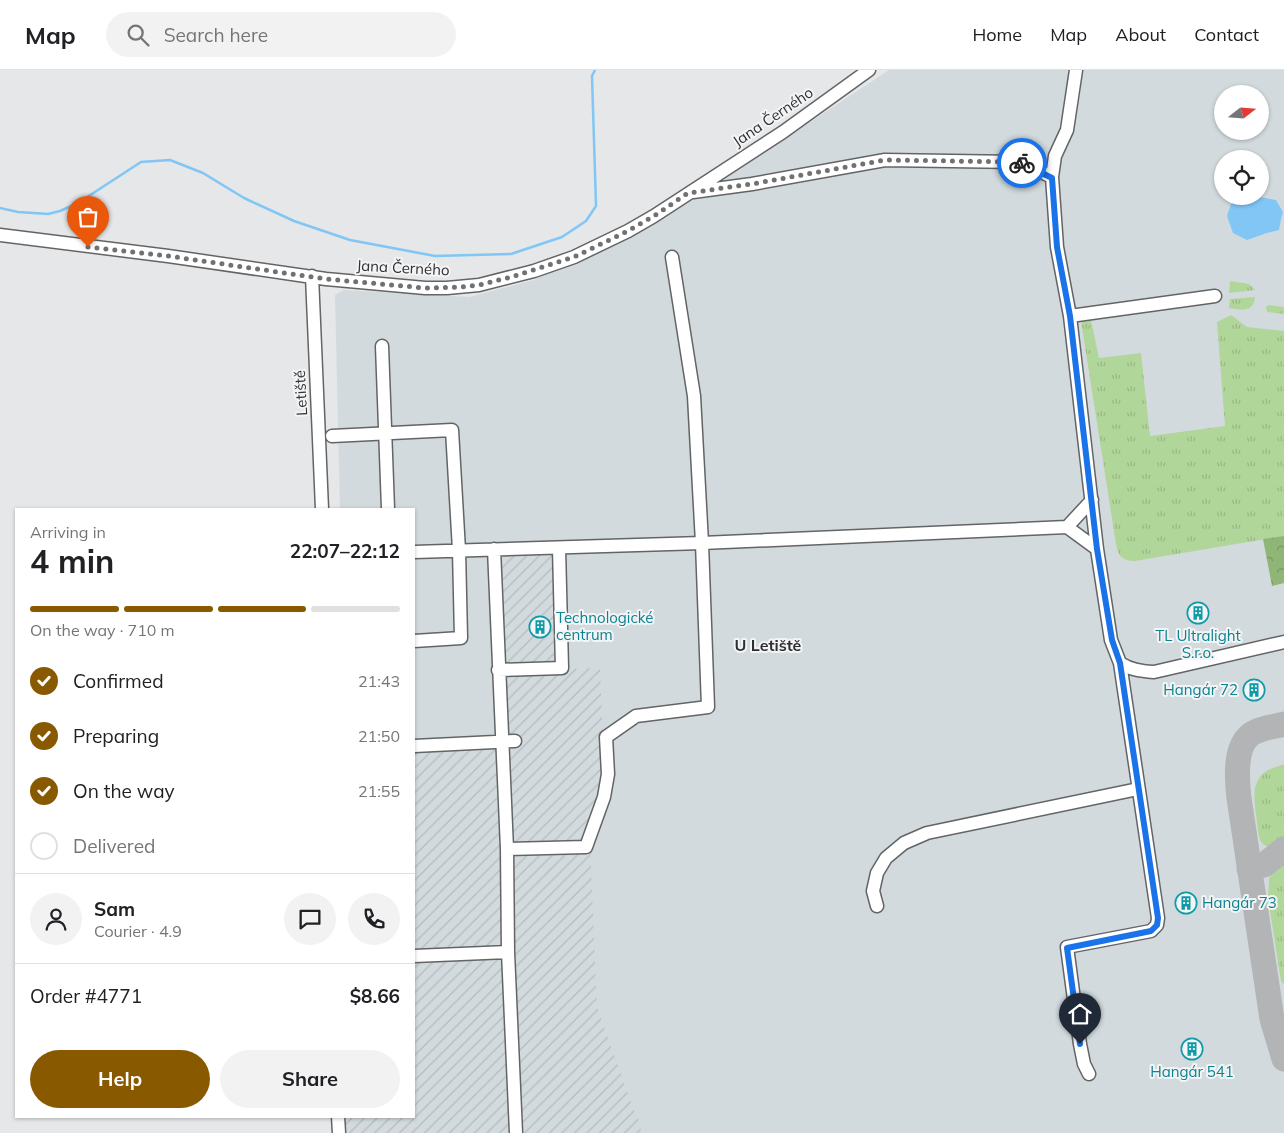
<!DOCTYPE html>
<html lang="en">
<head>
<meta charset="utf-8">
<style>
	body { margin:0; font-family:Mulish,sans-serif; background:#f2f2f2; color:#202124; height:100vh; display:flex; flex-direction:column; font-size:19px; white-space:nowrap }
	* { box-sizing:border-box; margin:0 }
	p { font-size:16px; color:#757577 }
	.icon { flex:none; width:28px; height:28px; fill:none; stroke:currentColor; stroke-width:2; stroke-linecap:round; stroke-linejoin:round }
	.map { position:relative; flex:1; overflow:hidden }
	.drawer { position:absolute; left:15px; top:438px; width:400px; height:610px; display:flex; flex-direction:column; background:#fff; border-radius:0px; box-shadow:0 1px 4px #0004 }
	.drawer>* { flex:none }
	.needle { width:32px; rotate:73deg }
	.buttons { position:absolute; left:1214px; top:15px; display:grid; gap:10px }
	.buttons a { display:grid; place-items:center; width:55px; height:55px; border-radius:50%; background:#fff; box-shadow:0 1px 4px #0004; font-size:25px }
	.pin { position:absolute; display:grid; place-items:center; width:42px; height:42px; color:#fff; margin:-51px -21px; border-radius:50% 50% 50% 0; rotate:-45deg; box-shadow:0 0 5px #0007 }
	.pin .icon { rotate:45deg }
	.courier { position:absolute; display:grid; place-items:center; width:50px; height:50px; margin:-25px; border:4px solid #1a73e8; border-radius:50%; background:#fff; color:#222; box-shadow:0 1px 6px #0007 }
	.headline em { font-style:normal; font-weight:700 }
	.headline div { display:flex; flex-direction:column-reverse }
	.headline { display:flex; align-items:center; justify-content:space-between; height:85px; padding:0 15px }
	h1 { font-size:32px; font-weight:700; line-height:38px }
	.bar { display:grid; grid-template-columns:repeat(4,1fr); gap:8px 5px; align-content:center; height:60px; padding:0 15px }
	.bar i { height:6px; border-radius:4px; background:#e0e0e0 }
	.bar .current { background:#895900 }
	.bar p { grid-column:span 4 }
	.line { display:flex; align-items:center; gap:12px; padding:0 15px; border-top:1px solid #e0e0e0 }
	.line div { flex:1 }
	.round { display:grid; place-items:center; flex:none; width:52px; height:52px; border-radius:26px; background:#f2f2f2 }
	ol { padding:0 15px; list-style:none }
	li { display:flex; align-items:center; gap:15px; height:55px }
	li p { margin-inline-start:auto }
	li .icon { padding:5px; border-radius:50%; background:#895900; color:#fff; stroke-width:4 }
	li:last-child { color:#757577 }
	li i { width:28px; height:28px; border:2px solid #e0e0e0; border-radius:50% }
	.action { display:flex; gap:10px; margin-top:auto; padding:10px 15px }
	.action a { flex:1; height:58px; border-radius:30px; background:#895900; color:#fff; font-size:20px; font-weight:700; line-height:58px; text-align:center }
	.action a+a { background:#f2f2f2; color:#202124 }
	header { display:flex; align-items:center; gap:30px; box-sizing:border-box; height:70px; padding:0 25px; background:#fff; border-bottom:1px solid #e0e0e0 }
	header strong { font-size:24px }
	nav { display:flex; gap:28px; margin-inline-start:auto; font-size:18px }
	.search { width:350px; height:45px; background:#f2f2f2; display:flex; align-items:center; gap:12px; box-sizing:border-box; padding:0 18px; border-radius:28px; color:#757577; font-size:19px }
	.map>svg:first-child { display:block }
	.built { fill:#d2dade; fill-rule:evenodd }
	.industrial { fill:url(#industrial-furrows) }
	.grass { fill:url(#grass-tufts) }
	.forest { fill:url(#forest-crowns) }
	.water { fill:#81c6f5 }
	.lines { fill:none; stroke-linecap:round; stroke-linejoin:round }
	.stream { stroke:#81c6f5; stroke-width:2.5 }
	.taxiway { stroke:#b3b4b6; stroke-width:25 }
	.minor-casing { stroke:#636465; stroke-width:15 }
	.minor { stroke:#fff; stroke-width:12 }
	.done { stroke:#717172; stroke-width:5; stroke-dasharray:0 9 }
	.route { stroke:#1a73e8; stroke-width:6 }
	.labels { text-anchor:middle; stroke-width:4; stroke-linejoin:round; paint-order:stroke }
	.street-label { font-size:15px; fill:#323232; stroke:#f3f4f5 }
	.culture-label { font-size:15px; fill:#0d838f; stroke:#f3f4f5; text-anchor:start }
	.neighbourhood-label { font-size:16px; font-weight:bold; fill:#2d2e2f; stroke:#f3f4f5 }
</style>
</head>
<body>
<header>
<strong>Map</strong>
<div class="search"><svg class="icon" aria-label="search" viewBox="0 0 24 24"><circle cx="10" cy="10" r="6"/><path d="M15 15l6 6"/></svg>Search here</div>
<nav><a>Home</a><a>Map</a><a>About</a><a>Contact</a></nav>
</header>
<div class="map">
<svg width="1284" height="1063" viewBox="0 0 1284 1063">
	<defs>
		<pattern id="industrial-furrows" width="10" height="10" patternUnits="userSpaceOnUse" patternTransform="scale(1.25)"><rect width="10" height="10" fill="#d2dade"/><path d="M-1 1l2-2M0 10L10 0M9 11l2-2" fill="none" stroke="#b5bcbf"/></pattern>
		<pattern id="grass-tufts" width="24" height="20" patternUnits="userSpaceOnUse" patternTransform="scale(1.25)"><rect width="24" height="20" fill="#b1d69a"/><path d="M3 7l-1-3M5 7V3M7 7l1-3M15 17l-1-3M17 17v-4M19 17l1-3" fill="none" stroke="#99b885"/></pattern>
		<pattern id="forest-crowns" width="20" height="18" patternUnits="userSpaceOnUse" patternTransform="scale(1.25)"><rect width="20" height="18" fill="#8fb676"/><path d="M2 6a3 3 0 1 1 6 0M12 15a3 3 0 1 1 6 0" fill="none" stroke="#759561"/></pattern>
	</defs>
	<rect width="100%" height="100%" fill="#e5e7e8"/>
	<path class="built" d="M 889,0 L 1284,0 L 1284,1063 L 348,1063 L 414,1046 L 414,439 L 340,439 L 335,225 L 344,220 L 469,227 L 534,210 L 659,152 ZM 1222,24 L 1260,24 L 1260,61 L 1222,61 ZM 1222,89 L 1260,89 L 1260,126 L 1222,126 Z"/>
	<path class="industrial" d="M 562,481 L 567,599 L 600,598 L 606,745 L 590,777 L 597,937 L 633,1038 L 640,1052 L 641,1063 L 345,1063 L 345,1046 L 414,1046 L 414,676 L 502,667 L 497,483 Z"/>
	<path class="grass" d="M 1231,211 L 1249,214 L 1255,220 L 1229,223 L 1230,212 Z
		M 1255,227 C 1254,243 1240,240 1229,238 L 1230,229 Z
		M 1269,235 L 1284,237 L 1284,244 L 1267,242 L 1266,237 Z
		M 1231,245 L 1247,257 L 1284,261 L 1284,466 L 1135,491 C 1122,491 1118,486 1116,474 L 1081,251 L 1091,250 L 1099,288 L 1141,283 L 1150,366 L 1225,356 L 1217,252 Z
		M 1284,695 L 1284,771 C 1278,776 1270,780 1263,774 C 1258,769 1258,759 1257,752 C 1253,724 1249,701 1284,695 Z
		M 1284,790 L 1284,914 L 1281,911 L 1268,828 L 1269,809 L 1276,796 Z"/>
	<path class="forest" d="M 1284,466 L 1284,513 L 1272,516 L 1263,469 Z"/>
	<path class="water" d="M 1260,127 L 1276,130 L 1283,142 L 1281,149 L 1279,160 L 1267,163 L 1247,170 L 1233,163 L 1227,146 L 1231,134 L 1245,128 Z"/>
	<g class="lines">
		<path class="stream" d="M 0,138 L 18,142 L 48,144 L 60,141 L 78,133 L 141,92 L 170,90 L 203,103 L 244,128 L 294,151 L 350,170 L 435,186 L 511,184 L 562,167 L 586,151 L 596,136 L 592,6 L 595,0"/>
		<path class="taxiway" d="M 1284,654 C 1273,657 1259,658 1250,665 C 1234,678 1237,710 1239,728 L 1272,949 L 1284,989
			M 1249,799 L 1264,795 L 1284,779"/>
		<g class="minor-casing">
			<path id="minor" d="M 1076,0 L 1067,60 L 1055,86 L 1052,107 L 1057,177 L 1070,246 L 1097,479
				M 693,122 L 752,114 L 885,90 L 1020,92 L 1052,107
				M 0,165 L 168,186 L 326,209 L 425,218 L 447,218 L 479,215 L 534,201 L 574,187 L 628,161 L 654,146 L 783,62 L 869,0
				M 312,206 L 322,439
				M 1070,246 L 1215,226
				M 382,276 L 388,439
				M 332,366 L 452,360 L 459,480 L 461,568 L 414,571
				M 1067,457 L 1092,430
				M 494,479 L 507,779 L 508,882 L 516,1063
				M 414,482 L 702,473 L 1067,457 L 1097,479 L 1111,570 L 1120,593 L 1158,848 L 1157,855 L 1151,861 L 1067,877 L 1080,974 L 1084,994 L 1089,1004
				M 1120,593 C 1131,600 1141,601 1154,602 L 1284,572
				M 498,600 L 562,598 L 559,478
				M 414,676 L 515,671
				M 507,779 L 586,777 L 604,727 L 608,704 L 606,667 L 636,646 L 708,637 L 702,473 L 694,326 L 672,187
				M 877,836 L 873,821 L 877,803 L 886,788 L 904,773 L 927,763 L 1138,719
				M 414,886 L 508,882
				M 338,1046 L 339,1063"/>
		</g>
		<use href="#minor" class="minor"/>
	</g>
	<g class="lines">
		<path class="done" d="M 88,177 L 168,186 L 326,209 L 425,218 L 461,217 L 479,215 L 511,207 L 574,187 L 628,161 L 654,146 L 688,123 L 752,114 L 885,90 L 1020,92 L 1022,93"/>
		<path class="route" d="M 1022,93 L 1052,108 L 1057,177 L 1070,246 L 1097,479 L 1112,570 L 1120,593 L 1158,848 L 1157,855 L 1151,861 L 1067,878 L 1080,974"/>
	</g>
	<defs>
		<g id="building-ring" transform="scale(1.125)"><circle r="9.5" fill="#f3f4f5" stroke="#0f9aa8" stroke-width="1.5"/><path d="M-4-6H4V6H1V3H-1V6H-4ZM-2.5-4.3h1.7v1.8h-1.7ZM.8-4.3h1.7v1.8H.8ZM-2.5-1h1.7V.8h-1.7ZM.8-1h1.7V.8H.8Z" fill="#0f9aa8"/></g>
	</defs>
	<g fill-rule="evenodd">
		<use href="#building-ring" x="1198" y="543"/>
		<use href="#building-ring" x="540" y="557"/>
		<use href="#building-ring" x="1254" y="620"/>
		<use href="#building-ring" x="1186" y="833"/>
		<use href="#building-ring" x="1192" y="979"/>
	</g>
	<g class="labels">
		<g class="street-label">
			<text transform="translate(773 47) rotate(-34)" y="5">Jana Černého</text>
			<text transform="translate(403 198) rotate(3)" y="5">Jana Černého</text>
			<text transform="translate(301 323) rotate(-93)" y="5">Letiště</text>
		</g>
		<g class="culture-label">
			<text x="556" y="553">Technologické<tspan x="556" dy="17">centrum</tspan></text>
			<text x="1198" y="571" text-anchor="middle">TL Ultralight<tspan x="1198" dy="17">S.r.o.</tspan></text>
			<text x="1238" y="625" text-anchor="end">Hangár 72</text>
			<text x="1202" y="838">Hangár 73</text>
			<text x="1192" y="1007" text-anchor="middle">Hangár 541</text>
		</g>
		<g class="neighbourhood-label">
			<text x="768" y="581">U Letiště</text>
		</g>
	</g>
</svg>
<div class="buttons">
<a><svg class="needle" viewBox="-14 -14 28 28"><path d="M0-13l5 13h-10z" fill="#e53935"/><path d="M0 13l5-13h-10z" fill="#757577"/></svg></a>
<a><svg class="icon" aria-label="locate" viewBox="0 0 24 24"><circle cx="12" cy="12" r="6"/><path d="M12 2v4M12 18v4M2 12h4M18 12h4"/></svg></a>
</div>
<div class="pin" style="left:88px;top:177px;background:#ea580c"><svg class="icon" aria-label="bag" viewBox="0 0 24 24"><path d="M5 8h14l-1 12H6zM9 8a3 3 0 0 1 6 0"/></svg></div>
<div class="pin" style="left:1080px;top:974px;background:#1f2937"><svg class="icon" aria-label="home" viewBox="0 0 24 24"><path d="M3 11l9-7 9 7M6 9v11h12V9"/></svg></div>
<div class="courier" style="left:1022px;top:93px"><svg class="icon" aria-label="bike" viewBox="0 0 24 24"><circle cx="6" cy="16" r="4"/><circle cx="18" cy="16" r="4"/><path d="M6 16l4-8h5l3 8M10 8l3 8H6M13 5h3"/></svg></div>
<section class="drawer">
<div class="headline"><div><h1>4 min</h1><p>Arriving in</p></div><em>22:07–22:12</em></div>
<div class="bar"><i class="current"></i><i class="current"></i><i class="current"></i><i></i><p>On the way · 710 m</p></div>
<ol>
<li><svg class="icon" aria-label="check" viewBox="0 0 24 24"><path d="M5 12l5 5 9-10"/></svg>Confirmed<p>21:43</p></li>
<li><svg class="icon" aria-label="check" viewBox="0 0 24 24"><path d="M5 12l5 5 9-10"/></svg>Preparing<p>21:50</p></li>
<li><svg class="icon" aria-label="check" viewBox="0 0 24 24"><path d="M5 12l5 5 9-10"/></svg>On the way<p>21:55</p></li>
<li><i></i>Delivered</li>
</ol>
<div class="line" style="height:90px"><a class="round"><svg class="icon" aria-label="person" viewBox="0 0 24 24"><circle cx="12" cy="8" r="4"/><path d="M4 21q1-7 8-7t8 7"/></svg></a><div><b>Sam</b><p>Courier · 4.9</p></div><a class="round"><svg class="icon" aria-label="chat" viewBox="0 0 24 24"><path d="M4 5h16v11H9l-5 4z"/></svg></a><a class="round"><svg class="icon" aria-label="phone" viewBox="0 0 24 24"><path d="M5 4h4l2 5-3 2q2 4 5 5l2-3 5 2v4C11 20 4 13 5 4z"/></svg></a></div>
<div class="line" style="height:65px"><div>Order #4771</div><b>$8.66</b></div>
<div class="action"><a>Help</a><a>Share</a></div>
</section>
</div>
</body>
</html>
